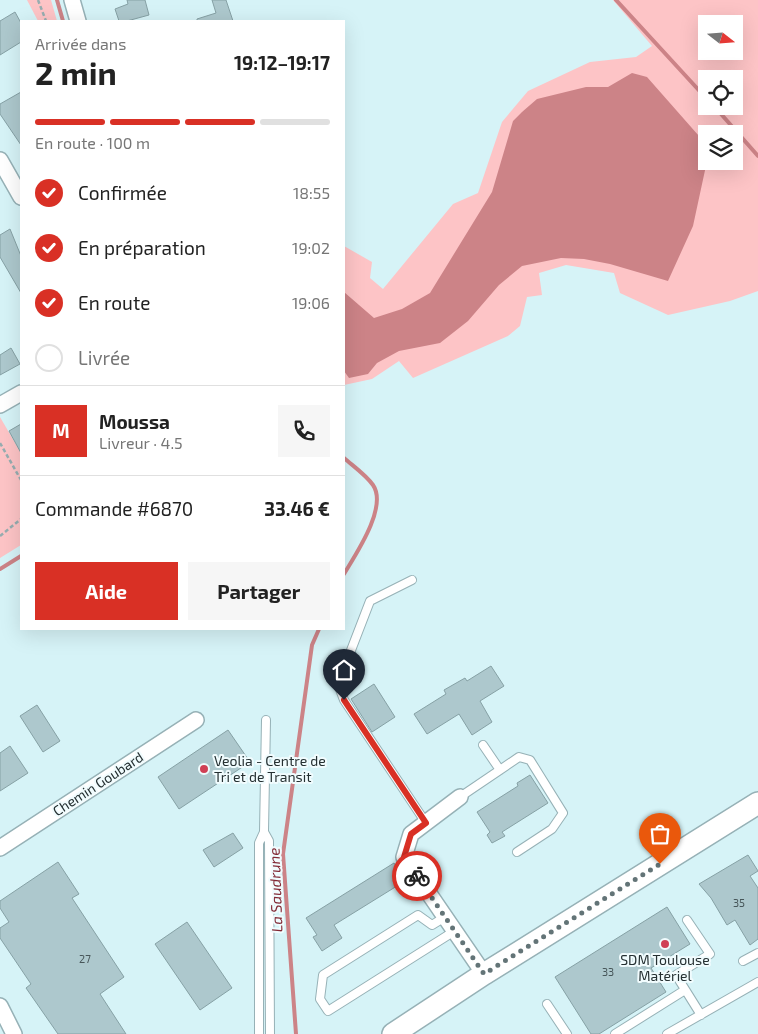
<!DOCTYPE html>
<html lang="fr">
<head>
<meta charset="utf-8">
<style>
	body { margin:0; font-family:"Exo 2",sans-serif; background:#f6f6f6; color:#222; height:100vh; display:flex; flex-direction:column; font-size:19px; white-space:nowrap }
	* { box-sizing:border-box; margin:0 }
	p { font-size:16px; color:#767676 }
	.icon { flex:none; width:28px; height:28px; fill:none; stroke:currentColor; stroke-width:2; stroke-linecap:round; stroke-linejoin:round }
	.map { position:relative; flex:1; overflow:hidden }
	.side { position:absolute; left:20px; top:20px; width:325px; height:610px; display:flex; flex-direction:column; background:#fff; border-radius:0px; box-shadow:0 5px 20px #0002 }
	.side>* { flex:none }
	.needle { width:32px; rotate:107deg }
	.controls { position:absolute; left:698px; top:15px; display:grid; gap:10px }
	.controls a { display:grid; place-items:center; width:45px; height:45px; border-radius:0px; background:#fff; box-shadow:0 5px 20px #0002; font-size:25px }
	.pin { position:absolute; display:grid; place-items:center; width:42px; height:42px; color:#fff; margin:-51px -21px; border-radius:50% 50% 50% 0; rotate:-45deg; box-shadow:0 0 5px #0007 }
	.pin .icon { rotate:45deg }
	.courier { position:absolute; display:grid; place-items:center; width:50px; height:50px; margin:-25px; border:4px solid #d93025; border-radius:50%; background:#fff; color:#222; box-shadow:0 1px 6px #0007 }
	.overview em { font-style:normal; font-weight:700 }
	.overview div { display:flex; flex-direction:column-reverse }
	.overview { display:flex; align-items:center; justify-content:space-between; height:85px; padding:0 15px }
	h1 { font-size:32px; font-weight:700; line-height:38px }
	.bar { display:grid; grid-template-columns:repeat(4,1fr); gap:8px 5px; align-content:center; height:60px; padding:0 15px }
	.bar i { height:6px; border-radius:4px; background:#e0e0e0 }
	.bar .current { background:#d93025 }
	.bar p { grid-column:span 4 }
	.line { display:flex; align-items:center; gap:12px; padding:0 15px; border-top:1px solid #e0e0e0 }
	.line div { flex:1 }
	.round { display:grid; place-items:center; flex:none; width:52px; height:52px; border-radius:0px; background:#f6f6f6 }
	ol { padding:0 15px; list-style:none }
	li { display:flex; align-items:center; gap:15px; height:55px }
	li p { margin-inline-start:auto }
	li .icon { padding:5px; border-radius:50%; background:#d93025; color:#fff; stroke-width:4 }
	li:last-child { color:#767676 }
	li i { width:28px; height:28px; border:2px solid #e0e0e0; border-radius:50% }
	.action { display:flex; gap:10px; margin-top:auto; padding:10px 15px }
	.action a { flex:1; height:58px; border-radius:0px; background:#d93025; color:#fff; font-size:20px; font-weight:700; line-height:58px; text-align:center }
	.action a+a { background:#f6f6f6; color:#222 }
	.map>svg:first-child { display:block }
	.green { fill:#fdc4c6; fill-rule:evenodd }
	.water { fill:#cc8387 }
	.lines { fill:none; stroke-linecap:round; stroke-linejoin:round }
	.stream { stroke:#cc8387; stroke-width:4 }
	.building { fill:#adc8cd; stroke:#86a1a5 }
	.service-casing { stroke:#96b1b6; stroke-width:10 }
	.minor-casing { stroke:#96b1b6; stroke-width:18 }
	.secondary-casing { stroke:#96b1b6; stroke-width:24 }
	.path { stroke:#96adb0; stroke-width:2.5; stroke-dasharray:4 2.5; stroke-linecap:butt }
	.service { stroke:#fff; stroke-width:8 }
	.minor { stroke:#fff; stroke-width:15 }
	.secondary { stroke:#fff; stroke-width:21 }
	.done { stroke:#637477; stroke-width:5; stroke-dasharray:0 9 }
	.route { stroke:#d93025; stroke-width:6 }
	.poi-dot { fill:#d04055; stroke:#f1fcfe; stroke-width:2 }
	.labels { text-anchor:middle; stroke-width:4; stroke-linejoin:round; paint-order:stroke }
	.number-label { font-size:11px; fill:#475659 }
	.poi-label { font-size:14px; fill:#253032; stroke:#f1fcfe; text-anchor:start }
	.street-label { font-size:14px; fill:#253032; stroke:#f1fcfe }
	.water-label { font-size:15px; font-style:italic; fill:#812834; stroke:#f1fcfe }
</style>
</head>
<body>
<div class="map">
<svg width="758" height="1034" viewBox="0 0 758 1034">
	<rect width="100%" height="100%" fill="#d6f3f7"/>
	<path class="green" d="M 27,0 L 51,0 L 57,21 L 38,21 Z
		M 613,0 L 758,0 L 758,291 L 730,301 L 668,315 L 620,293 L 614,273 L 566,265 L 539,273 L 542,295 L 527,297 L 520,326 L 508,336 L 413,378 L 399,361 L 372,379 L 344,385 L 344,246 L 372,262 L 370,278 L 383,289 L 453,204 L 478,193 L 502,122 L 528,91 L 590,62 L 636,57 L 652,46 ZM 706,24 L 734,24 L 734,51 L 706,51 ZM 706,79 L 734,79 L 734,106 L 706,106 ZM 706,134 L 734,134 L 734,161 L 706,161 Z
		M 0,417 L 21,453 L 21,545 L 0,558 Z"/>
	<path class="water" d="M 632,73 L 647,77 L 706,144 L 707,161 L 693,226 L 668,281 L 610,264 L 584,259 L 561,258 L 522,266 L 499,285 L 468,321 L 440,343 L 399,351 L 377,363 L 368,374 L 349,378 L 344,371 L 344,292 L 374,318 L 402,309 L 430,293 L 492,192 L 513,121 L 522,112 L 537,99 L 586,87 L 608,87 Z"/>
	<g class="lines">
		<path class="stream" d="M 57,0 L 63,21
			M 616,0 L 706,98
			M 714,106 L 758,156
			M 344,458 C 353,466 366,475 373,485 C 388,507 356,554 344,574
			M 0,569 L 21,556
			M 296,1034 L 283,854 L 312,645 L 319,629"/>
	</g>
	<path class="building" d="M 127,0 L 145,0 L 149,15 L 127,21 L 119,21 L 115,9 L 128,4 Z
		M 212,0 L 226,0 L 233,21 L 197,21 L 197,19 L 216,13 Z
		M 15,12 L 21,23 L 21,42 L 0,55 L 0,21 Z
		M 21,92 L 21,145 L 0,114 L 0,104 Z
		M 10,229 L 21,256 L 21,293 L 0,257 L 0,235 Z
		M 11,348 L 20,364 L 0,375 L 0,355 Z
		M 21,424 L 21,453 L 9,431 Z
		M 491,666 L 504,686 L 480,701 L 492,722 L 472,735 L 459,714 L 427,734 L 414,714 L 446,694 L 444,690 L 465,678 L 467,681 Z
		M 374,684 L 395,717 L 372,732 L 351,699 Z
		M 37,705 L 60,741 L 43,752 L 20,716 Z
		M 228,730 L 250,762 L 179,809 L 158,777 Z
		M 10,746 L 28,773 L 0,791 L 0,753 Z
		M 530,775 L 548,803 L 502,832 L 505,836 L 492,843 L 487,835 L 490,832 L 477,812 L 518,786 L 517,783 Z
		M 233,833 L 243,848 L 214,867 L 203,850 Z
		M 748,855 L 758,871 L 750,876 L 758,888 L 758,939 L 750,945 L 735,920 L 727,925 L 711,898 L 699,884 Z
		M 58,862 L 79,894 L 72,898 L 124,977 L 100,994 L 126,1034 L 58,1034 L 26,988 L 31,984 L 0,938 L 0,928 L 9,922 L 0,908 L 0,901 Z
		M 394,863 L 405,881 L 334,925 L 342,938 L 322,951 L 313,937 L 317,935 L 306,918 Z
		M 667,907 L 690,944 L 651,968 L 666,992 L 599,1034 L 591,1034 L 555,977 Z
		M 187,922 L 232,988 L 200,1010 L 155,944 Z"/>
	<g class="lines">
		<g class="service-casing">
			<path id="service" d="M 412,580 L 370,601 L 338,684 L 344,700 L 426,823
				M 483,745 L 500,770
				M 460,797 L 519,757 L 530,760 L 563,813 L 552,829 L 517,852
				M 264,832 L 269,841 L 270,1034
				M 445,917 L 432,925 L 418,915 L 323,975 L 320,999 L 328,1011 L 453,932
				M 687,920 L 710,954 L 676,975 L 701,1015
				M 743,961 L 758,953
				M 547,1004 L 567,1034
				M 259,1034 L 259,843 L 264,832 L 266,720
				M 615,1034 L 685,990
				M 667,1034 L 758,982"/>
		</g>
		<g class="minor-casing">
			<path id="minor" d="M 72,0 L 78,21
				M 0,160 L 21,197
				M 0,405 L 21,393
				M 460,797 L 411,834 L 404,857 L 484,974
				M 0,848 L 196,720
				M 0,1006 L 14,1034"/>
		</g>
		<g class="secondary-casing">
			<path id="secondary" d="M 393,1034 L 484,974 L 758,803"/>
		</g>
		<path class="path" d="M 38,0 L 46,21
			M 0,443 L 21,480
			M 0,536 L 21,519"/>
		<use href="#service" class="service"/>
		<use href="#minor" class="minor"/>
		<use href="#secondary" class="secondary"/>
	</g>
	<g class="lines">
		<path class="done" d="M 417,876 L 484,974 L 660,864"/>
		<path class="route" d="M 344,700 L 426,823 L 411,834 L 404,857 L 417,876"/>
	</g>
	<g class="poi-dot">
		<circle cx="204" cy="769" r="5"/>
		<circle cx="665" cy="944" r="5"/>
	</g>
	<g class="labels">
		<g class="number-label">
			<text x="739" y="907">35</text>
			<text x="85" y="963">27</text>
			<text x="608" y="976">33</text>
		</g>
		<g class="poi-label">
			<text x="214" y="766">Veolia - Centre de<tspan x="214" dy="16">Tri et de Transit</tspan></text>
			<text x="665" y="965" text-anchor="middle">SDM Toulouse<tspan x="665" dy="16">Matériel</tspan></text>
		</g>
		<g class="street-label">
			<text transform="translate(98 784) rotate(-33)" y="5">Chemin Goubard</text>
		</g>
		<g class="water-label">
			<text transform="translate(276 890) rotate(-92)" y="5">La Saudrune</text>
		</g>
	</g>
</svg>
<div class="controls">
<a><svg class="needle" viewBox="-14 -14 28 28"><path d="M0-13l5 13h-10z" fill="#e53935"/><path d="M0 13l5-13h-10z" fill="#767676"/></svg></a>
<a><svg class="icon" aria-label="locate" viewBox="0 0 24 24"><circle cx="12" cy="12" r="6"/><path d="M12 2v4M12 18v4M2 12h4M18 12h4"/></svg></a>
<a><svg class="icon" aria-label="layers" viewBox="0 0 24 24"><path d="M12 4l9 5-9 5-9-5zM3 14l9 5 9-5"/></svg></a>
</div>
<div class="pin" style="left:660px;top:864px;background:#ea580c"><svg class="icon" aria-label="bag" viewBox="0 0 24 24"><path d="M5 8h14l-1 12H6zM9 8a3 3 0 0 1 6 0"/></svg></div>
<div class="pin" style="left:344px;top:700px;background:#1f2937"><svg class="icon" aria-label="home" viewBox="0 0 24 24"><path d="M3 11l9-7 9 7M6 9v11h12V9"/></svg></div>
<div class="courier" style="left:417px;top:876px"><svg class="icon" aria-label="bike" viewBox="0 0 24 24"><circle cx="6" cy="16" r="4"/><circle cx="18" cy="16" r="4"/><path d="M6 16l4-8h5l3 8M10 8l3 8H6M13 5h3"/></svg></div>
<section class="side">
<div class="overview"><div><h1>2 min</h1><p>Arrivée dans</p></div><em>19:12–19:17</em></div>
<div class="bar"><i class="current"></i><i class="current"></i><i class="current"></i><i></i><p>En route · 100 m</p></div>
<ol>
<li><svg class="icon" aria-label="check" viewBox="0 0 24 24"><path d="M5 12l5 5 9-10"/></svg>Confirmée<p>18:55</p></li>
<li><svg class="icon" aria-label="check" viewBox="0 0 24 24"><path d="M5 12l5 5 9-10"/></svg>En préparation<p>19:02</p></li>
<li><svg class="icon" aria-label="check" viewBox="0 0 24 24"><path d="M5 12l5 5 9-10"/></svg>En route<p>19:06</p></li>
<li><i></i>Livrée</li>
</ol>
<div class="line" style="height:90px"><b class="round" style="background:#d93025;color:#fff">M</b><div><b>Moussa</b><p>Livreur · 4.5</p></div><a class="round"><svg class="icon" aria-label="phone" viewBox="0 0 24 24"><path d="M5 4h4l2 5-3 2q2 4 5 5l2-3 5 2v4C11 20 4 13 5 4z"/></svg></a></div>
<div class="line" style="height:65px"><div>Commande #6870</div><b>33.46 €</b></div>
<div class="action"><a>Aide</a><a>Partager</a></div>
</section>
</div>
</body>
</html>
